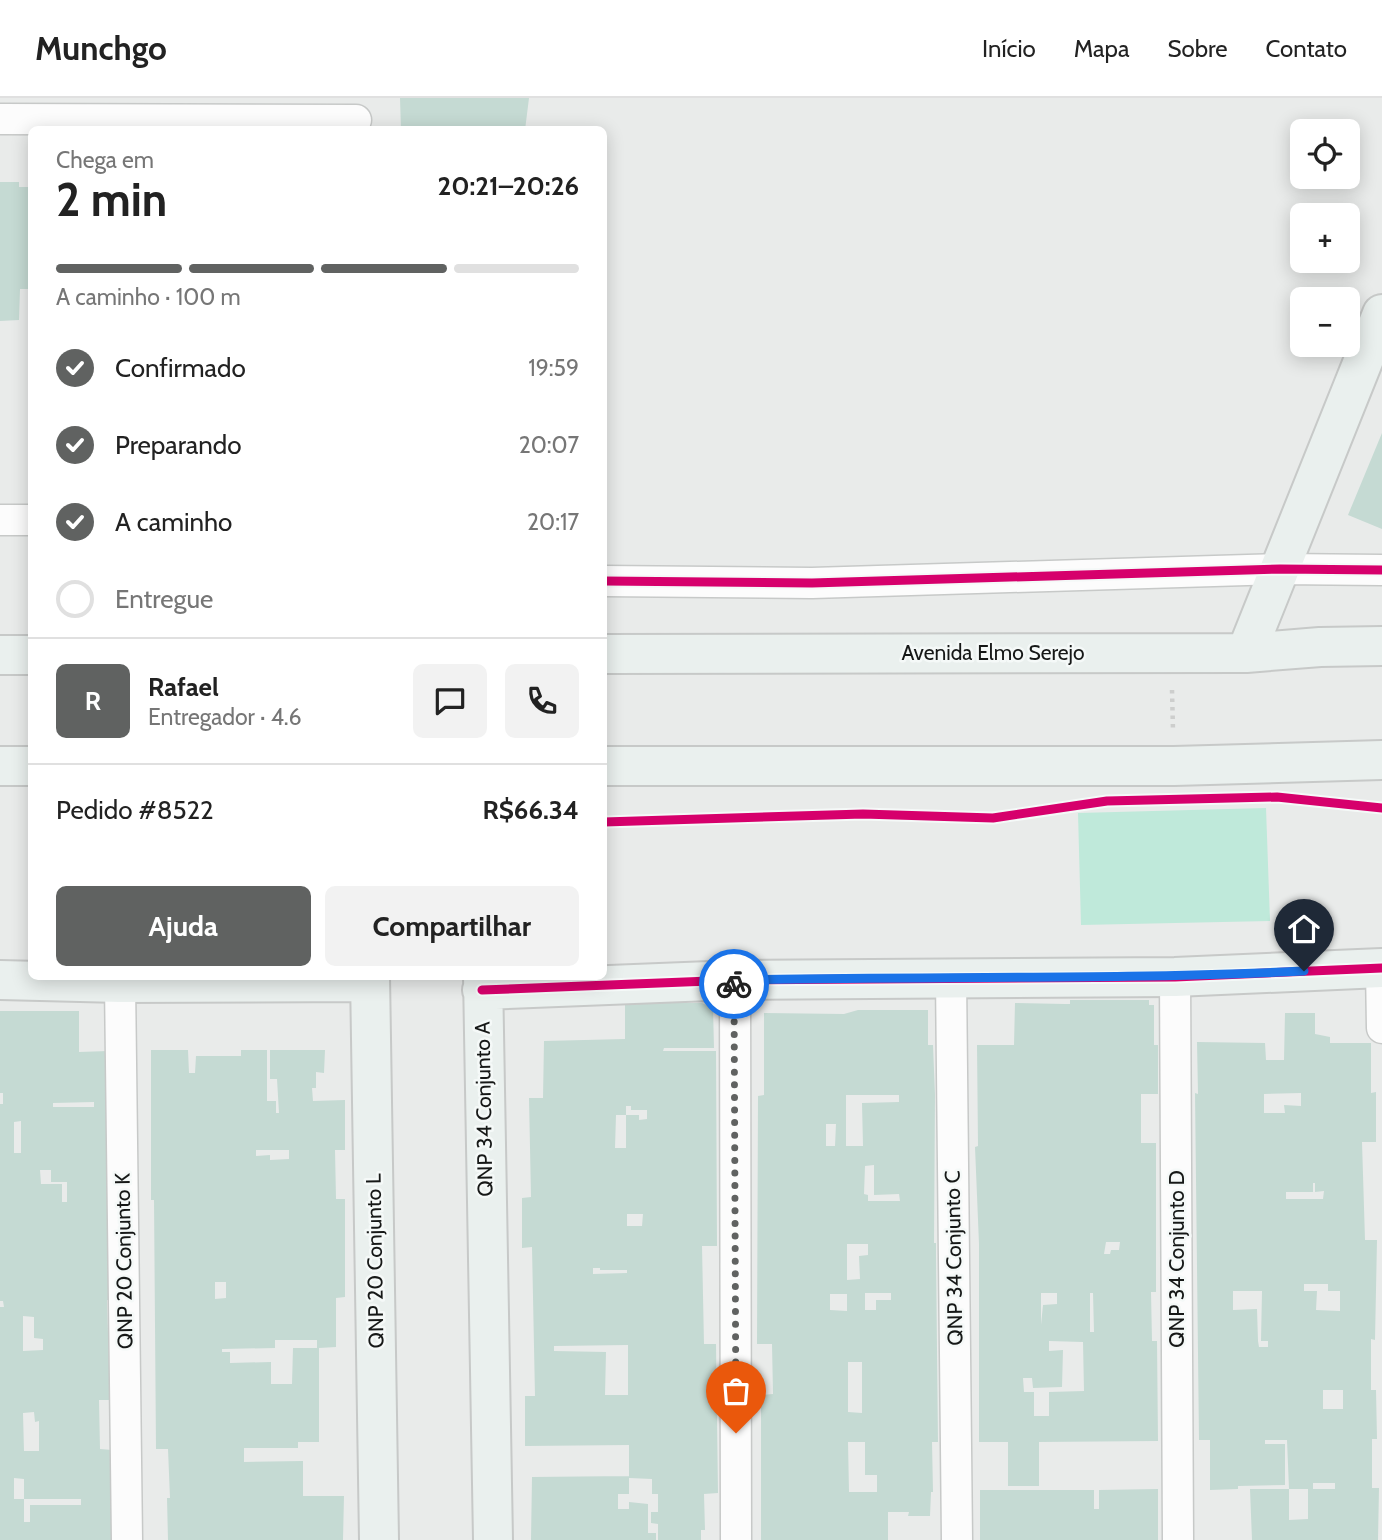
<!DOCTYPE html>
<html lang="pt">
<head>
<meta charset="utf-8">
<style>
	body { margin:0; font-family:Cabin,sans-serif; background:#f2f2f2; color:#222; height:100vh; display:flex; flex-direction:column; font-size:26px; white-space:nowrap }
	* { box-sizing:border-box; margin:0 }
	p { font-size:23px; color:#767676 }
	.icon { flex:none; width:38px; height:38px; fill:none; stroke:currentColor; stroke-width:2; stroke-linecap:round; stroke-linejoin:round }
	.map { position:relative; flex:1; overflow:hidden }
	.side { position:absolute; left:28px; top:28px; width:579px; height:854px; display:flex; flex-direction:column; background:#fff; border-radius:10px; box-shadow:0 4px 18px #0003 }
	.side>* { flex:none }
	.controls { position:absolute; left:1290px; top:21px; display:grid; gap:14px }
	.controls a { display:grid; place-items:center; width:70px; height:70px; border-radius:10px; background:#fff; box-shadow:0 4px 18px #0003; font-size:35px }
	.pin { position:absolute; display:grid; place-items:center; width:60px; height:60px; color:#fff; margin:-72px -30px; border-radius:50% 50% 50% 0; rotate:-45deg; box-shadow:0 0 7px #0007 }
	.pin .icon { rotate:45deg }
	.courier { position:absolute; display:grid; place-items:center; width:70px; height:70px; margin:-35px; border:5px solid #1a73e8; border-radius:50%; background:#fff; color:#222; box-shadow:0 2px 9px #0007 }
	.summary em { font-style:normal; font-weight:700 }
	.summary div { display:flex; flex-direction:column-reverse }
	.summary { display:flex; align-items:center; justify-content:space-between; height:119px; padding:0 28px }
	h1 { font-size:46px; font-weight:700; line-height:52px }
	.bar { display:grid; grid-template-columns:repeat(4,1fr); gap:10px 7px; align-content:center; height:84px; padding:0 28px }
	.bar i { height:9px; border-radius:5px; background:#e0e0e0 }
	.bar .active { background:#606261 }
	.bar p { grid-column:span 4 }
	.line { display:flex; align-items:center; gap:18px; padding:0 28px; border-top:2px solid #e0e0e0 }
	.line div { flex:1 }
	.round { display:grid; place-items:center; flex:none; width:74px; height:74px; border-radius:10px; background:#f2f2f2 }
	ol { padding:0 28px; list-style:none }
	li { display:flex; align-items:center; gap:21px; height:77px }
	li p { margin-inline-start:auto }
	li .icon { padding:7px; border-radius:50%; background:#606261; color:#fff; stroke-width:4 }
	li:last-child { color:#767676 }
	li i { width:38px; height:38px; border:4px solid #e0e0e0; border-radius:50% }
	.button { display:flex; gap:14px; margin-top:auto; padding:14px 28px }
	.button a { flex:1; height:80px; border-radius:10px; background:#606261; color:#fff; font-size:28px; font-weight:700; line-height:80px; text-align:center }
	.button a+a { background:#f2f2f2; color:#222 }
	header { display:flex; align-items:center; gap:42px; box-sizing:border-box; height:98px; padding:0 35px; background:#fff; border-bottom:2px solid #e0e0e0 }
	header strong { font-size:33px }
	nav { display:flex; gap:38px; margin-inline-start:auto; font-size:24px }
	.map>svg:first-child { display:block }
	.green { fill:#bfe9da }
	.building { fill:#c5dad3; fill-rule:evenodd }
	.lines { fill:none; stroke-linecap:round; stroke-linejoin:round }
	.street-casing { stroke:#c7c9c8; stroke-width:33 }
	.secondary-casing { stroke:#c7c9c8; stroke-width:42 }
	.path { stroke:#cdcecd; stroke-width:4.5; stroke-dasharray:3.5 5; stroke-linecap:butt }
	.street { stroke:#fcfcfc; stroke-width:30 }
	.secondary { stroke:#eaf0ee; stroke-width:38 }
	.cycleway-casing { stroke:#f5f9f8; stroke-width:13 }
	.cycleway { stroke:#d6006c; stroke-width:9 }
	.done { stroke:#606261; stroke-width:7; stroke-dasharray:0 12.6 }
	.route { stroke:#1a73e8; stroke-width:9 }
	.labels { text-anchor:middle; stroke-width:5; stroke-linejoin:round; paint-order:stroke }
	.street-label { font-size:21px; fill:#161817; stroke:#f5f9f8 }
</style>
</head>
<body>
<header>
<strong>Munchgo</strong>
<nav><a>Início</a><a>Mapa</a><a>Sobre</a><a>Contato</a></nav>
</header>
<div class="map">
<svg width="1382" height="1442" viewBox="0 0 1382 1442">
	<rect width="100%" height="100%" fill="#e9ebea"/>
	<path class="green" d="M 1266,710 L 1270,823 L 1081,827 L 1078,715 Z"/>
	<path class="building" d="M 400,0 L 529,0 L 525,32 L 401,32 Z
		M 0,84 L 19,84 L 19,89 L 32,89 L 32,191 L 20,191 L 19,222 L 0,223 Z
		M 1382,335 L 1382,431 L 1348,417 Z
		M 1070,902 L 1149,902 L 1149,907 L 1154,907 L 1154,947 L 1158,947 L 1158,996 L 1141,996 L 1141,1045 L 1156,1045 L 1156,1194 L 1151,1194 L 1152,1243 L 1157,1243 L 1158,1343 L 1039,1344 L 1039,1388 L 1008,1388 L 1008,1344 L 979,1344 L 979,1146 L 975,1049 L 978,1048 L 977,947 L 1014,947 L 1015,905 L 1065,906 L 1070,906 ZM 1106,1144 L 1120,1144 L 1119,1152 L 1111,1152 L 1110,1156 L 1104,1156 ZM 1041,1195 L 1057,1195 L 1057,1206 L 1043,1207 L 1041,1227 ZM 1090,1195 L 1093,1195 L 1094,1234 L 1090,1234 ZM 1049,1243 L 1083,1244 L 1084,1293 L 1049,1294 L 1049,1318 L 1034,1318 L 1034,1294 L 1024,1294 L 1023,1280 L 1032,1280 L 1033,1290 L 1062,1289 L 1063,1252 L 1049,1253 Z
		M 625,905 L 702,905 L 713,910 L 714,950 L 664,950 L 663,953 L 716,953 L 717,1148 L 702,1148 L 704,1246 L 716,1246 L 718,1395 L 704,1396 L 705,1432 L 701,1432 L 701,1442 L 658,1442 L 658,1426 L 651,1425 L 651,1414 L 658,1414 L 658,1396 L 652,1396 L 652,1381 L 629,1380 L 629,1347 L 525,1348 L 525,1298 L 535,1298 L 532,1149 L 522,1150 L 522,1100 L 531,1099 L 529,1000 L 543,1000 L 544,943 L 625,941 ZM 626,1008 L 631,1008 L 631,1012 L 647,1012 L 647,1021 L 639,1022 L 639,1017 L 626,1017 L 626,1050 L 615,1050 L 616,1017 L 626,1017 ZM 627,1116 L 643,1116 L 642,1128 L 627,1128 ZM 593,1170 L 600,1170 L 600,1172 L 627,1172 L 627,1175 L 593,1176 ZM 628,1247 L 628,1297 L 605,1297 L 606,1254 L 554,1253 L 554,1248 Z
		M 858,912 L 928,912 L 928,947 L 933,947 L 935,997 L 934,1145 L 936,1145 L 936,1157 L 938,1344 L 932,1344 L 933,1394 L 931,1394 L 930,1418 L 908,1418 L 909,1414 L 888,1414 L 888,1442 L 761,1442 L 761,1297 L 773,1296 L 772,1246 L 757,1246 L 758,998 L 764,997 L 764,915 L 844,916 ZM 846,997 L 899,997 L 899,1004 L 862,1005 L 863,1048 L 846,1048 ZM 826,1026 L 836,1026 L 835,1048 L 826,1048 ZM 874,1067 L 874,1097 L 899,1096 L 900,1103 L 868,1103 L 868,1097 L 864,1096 L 865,1068 ZM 847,1146 L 868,1146 L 868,1157 L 859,1158 L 860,1181 L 847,1182 ZM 865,1195 L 891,1195 L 891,1202 L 876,1202 L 876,1212 L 865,1212 ZM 830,1196 L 847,1196 L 847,1213 L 830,1212 ZM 848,1264 L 862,1264 L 862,1315 L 848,1314 ZM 848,1344 L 865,1344 L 865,1377 L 877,1377 L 877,1394 L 849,1394 Z
		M 0,913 L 79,913 L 79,954 L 108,953 L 110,1202 L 107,1202 L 110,1302 L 99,1302 L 100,1351 L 112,1352 L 112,1442 L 0,1442 L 0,1209 L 4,1209 L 3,1203 L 0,1203 L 0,1006 L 3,1006 L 3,995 L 0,995 ZM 94,1004 L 94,1009 L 53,1009 L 53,1005 ZM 21,1023 L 21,1055 L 14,1055 L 14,1024 ZM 40,1072 L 51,1072 L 51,1084 L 67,1084 L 67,1104 L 62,1104 L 62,1086 L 41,1086 ZM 23,1218 L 34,1219 L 34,1240 L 43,1241 L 43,1252 L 23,1253 ZM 34,1314 L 35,1324 L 39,1323 L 39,1353 L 24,1353 L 23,1315 ZM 14,1380 L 24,1381 L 24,1401 L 81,1401 L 81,1407 L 30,1407 L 30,1424 L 24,1424 L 24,1401 L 14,1401 Z
		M 1285,915 L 1315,915 L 1315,936 L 1330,939 L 1330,945 L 1371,945 L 1371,995 L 1376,994 L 1376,1044 L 1362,1044 L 1365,1142 L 1377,1142 L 1375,1242 L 1371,1241 L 1371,1292 L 1376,1292 L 1377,1341 L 1372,1341 L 1372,1390 L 1379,1390 L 1378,1442 L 1252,1442 L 1250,1391 L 1289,1391 L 1289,1422 L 1308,1421 L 1308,1391 L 1289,1391 L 1287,1342 L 1265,1342 L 1265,1346 L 1285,1346 L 1285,1387 L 1238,1388 L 1238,1391 L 1210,1392 L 1210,1342 L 1199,1342 L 1195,995 L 1198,996 L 1197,944 L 1265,945 L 1266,962 L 1284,962 ZM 1301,995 L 1301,1008 L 1284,1007 L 1285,1015 L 1264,1015 L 1264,996 ZM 1313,1085 L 1315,1085 L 1315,1094 L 1324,1093 L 1323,1101 L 1286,1101 L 1286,1094 L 1313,1094 ZM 1304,1186 L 1328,1186 L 1328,1193 L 1340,1193 L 1340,1213 L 1316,1212 L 1317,1193 L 1304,1193 ZM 1233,1193 L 1262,1193 L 1261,1243 L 1268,1243 L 1268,1249 L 1259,1249 L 1258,1243 L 1257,1211 L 1233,1212 ZM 1323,1292 L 1343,1292 L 1343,1311 L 1323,1311 ZM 1313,1385 L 1335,1385 L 1335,1391 L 1313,1391 Z
		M 151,952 L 188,952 L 189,975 L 195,975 L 196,958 L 241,958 L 241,952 L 267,952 L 267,1003 L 276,1003 L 276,1015 L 279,1015 L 277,981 L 270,981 L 270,952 L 325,952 L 324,975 L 316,974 L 316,990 L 312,990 L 313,1003 L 345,1002 L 345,1052 L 335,1052 L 336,1101 L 345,1101 L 345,1199 L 336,1200 L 336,1249 L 319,1250 L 319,1344 L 298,1344 L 298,1350 L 244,1350 L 244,1364 L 303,1363 L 303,1398 L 344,1398 L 343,1442 L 168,1442 L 167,1400 L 170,1400 L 168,1351 L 156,1351 L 154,1102 L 151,1102 ZM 256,1052 L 289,1052 L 289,1061 L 270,1062 L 270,1057 L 256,1058 ZM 215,1184 L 226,1184 L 226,1200 L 215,1201 ZM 275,1242 L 317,1242 L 317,1250 L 293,1250 L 292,1286 L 271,1286 L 271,1264 L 230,1265 L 230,1254 L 222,1254 L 222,1251 L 275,1250 Z
		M 629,1378 L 629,1396 L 618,1396 L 618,1411 L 629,1411 L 629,1404 L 648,1406 L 648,1435 L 656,1435 L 656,1442 L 531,1442 L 532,1379 Z
		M 1158,1391 L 1158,1442 L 980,1442 L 980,1392 L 1094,1392 L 1094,1411 L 1099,1411 L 1099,1392 Z"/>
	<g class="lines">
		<g class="street-casing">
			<path id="street" d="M 0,21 L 356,22
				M 0,422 L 32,422
				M 604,483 L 812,485 L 1280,471 L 1382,472
				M 1381,870 L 1382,930
				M 951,879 L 957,1442
				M 1175,879 L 1178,1442
				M 735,882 L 736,1442
				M 120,885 L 127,1442"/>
		</g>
		<g class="secondary-casing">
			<path id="secondary" d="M 1246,555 L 1382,216
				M 604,556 L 1246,555 L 1320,549 L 1382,548
				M 0,557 L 32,557
				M 0,668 L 32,668
				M 604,668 L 1174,668 L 1382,662
				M 370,878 L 379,1442
				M 483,878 L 493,1442
				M 0,882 L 120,885 L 370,884
				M 482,892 L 735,882 L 1175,879 L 1382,870"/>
		</g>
		<path class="path" d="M 1172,592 L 1173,632"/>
		<use href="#street" class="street"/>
		<use href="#secondary" class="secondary"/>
		<g class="cycleway-casing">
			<path id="cycleway" d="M 604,483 L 812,485 L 1280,471 L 1382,472
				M 604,724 L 863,716 L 993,720 L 1107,703 L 1277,699 L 1382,710
				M 482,892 L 735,882 L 1175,879 L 1382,870"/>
		</g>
		<use href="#cycleway" class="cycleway"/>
	</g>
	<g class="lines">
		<path class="done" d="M 734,886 L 736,1335"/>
		<path class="route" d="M 734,886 L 734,882 C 924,878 1114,882 1304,873"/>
	</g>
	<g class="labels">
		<g class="street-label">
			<text x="993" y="562">Avenida Elmo Serejo</text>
			<text transform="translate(484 1011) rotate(-91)" y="7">QNP 34 Conjunto A</text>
			<text transform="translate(954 1160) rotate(-91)" y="7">QNP 34 Conjunto C</text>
			<text transform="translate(1177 1161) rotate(-90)" y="7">QNP 34 Conjunto D</text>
			<text transform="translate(124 1163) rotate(-91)" y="7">QNP 20 Conjunto K</text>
			<text transform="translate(375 1163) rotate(-91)" y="7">QNP 20 Conjunto L</text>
		</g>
	</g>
</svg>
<div class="controls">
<a><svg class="icon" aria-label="locate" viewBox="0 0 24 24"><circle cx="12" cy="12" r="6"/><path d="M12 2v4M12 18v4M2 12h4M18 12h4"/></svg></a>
<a>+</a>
<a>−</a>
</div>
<div class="pin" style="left:736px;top:1335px;background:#ea580c"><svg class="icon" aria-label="bag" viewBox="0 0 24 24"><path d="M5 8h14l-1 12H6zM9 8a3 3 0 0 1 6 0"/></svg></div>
<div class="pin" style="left:1304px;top:873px;background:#1f2937"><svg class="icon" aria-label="home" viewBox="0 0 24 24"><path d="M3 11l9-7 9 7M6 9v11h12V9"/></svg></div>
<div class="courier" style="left:734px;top:886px"><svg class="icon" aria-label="bike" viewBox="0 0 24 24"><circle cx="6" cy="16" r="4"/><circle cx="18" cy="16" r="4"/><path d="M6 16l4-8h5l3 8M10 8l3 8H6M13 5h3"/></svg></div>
<section class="side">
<div class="summary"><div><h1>2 min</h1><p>Chega em</p></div><em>20:21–20:26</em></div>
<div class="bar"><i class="active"></i><i class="active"></i><i class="active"></i><i></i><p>A caminho · 100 m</p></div>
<ol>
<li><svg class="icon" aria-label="check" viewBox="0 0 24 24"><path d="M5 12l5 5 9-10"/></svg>Confirmado<p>19:59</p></li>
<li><svg class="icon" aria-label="check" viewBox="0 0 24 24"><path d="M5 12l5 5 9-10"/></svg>Preparando<p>20:07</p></li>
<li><svg class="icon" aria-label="check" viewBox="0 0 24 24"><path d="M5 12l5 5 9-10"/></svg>A caminho<p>20:17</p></li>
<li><i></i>Entregue</li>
</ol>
<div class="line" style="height:126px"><b class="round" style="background:#606261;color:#fff">R</b><div><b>Rafael</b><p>Entregador · 4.6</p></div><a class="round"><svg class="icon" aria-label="chat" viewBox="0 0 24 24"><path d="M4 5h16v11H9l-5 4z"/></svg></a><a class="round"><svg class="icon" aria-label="phone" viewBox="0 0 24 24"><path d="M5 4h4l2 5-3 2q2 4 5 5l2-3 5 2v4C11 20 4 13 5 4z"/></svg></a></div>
<div class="line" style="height:91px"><div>Pedido #8522</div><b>R$66.34</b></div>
<div class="button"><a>Ajuda</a><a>Compartilhar</a></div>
</section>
</div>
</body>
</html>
